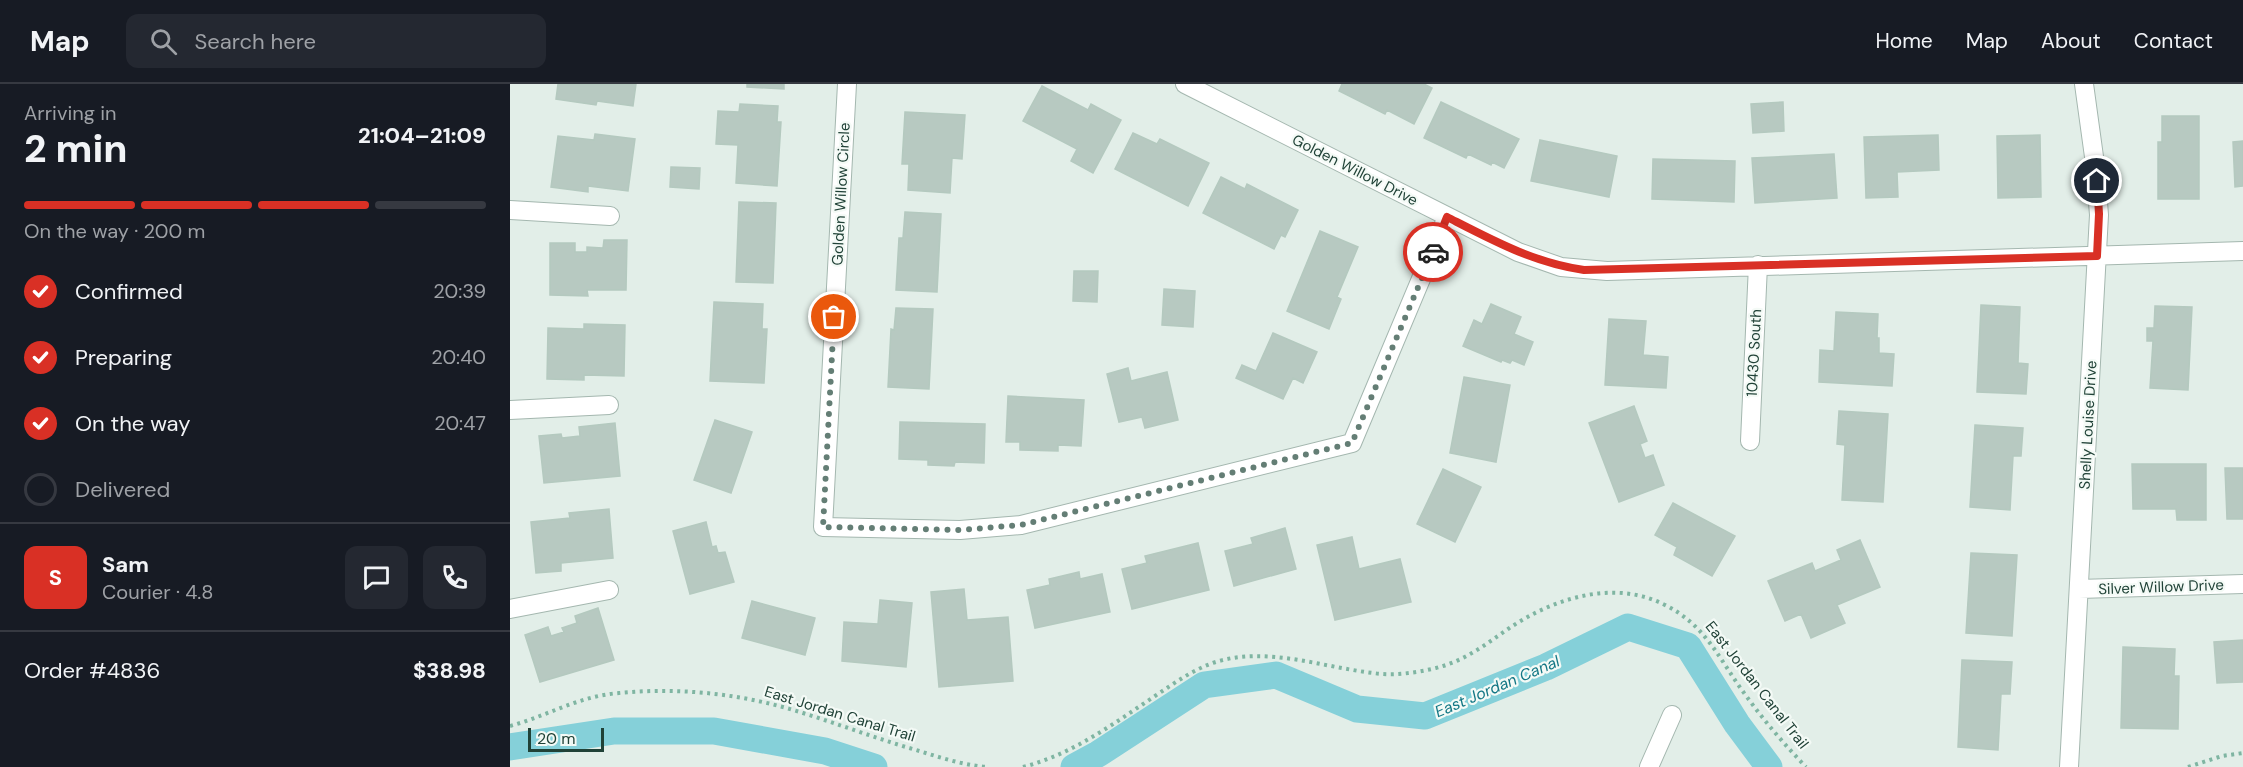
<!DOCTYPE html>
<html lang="en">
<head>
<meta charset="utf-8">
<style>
	body { margin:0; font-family:"DM Sans",sans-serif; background:#242831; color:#f1f3f6; height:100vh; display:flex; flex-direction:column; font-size:22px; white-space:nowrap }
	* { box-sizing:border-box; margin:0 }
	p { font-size:20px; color:#9ea1a6 }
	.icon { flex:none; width:33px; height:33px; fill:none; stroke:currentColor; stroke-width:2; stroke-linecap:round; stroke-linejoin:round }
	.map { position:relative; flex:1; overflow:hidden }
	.details { display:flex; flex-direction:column; background:#171b24; width:510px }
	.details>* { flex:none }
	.scale { position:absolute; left:18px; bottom:15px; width:76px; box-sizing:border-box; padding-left:6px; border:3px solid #204237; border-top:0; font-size:16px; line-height:21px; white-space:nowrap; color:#204237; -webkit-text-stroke:4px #f4faf6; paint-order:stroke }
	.pin { position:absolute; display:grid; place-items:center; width:51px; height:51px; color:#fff; margin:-26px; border:3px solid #fff; border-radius:50%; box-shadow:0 2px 6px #0007 }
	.courier { position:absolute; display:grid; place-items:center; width:60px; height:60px; margin:-30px; border:4px solid #d93025; border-radius:50%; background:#fff; color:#222; box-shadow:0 2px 8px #0007 }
	.headline em { font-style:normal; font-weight:800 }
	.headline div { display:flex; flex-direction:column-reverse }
	.headline { display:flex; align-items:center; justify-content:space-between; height:102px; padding:0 24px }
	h1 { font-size:39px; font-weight:800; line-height:45px }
	.bar { display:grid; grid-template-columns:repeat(4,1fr); gap:9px 6px; align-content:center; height:72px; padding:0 24px }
	.bar i { height:8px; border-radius:4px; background:#363941 }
	.bar .active { background:#d93025 }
	.bar p { grid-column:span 4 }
	.line { display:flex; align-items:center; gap:15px; padding:0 24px; border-top:2px solid #363941 }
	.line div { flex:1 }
	.round { display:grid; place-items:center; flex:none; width:63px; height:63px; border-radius:12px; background:#242831 }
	ol { padding:0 24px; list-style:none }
	li { display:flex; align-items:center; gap:18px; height:66px }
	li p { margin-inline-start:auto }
	li .icon { padding:6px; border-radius:50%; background:#d93025; color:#fff; stroke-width:4 }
	li:last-child { color:#9ea1a6 }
	li i { width:33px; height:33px; border:3px solid #363941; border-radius:50% }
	header { display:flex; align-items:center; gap:36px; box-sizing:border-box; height:84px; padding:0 30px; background:#171b24; border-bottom:2px solid #363941 }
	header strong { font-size:28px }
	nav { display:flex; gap:33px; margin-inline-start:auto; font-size:21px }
	.search { width:420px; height:54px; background:#242831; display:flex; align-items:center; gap:15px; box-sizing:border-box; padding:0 21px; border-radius:12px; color:#9ea1a6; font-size:22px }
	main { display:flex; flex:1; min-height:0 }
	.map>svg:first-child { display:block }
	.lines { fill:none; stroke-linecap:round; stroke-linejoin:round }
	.canal { stroke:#85d0d9; stroke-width:27 }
	.building { fill:#b7c9c1; stroke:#b4c9bf; stroke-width:1.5 }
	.minor-casing { stroke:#a4b7af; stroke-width:20 }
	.path { stroke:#7fb5a2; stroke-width:4; stroke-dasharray:3 4.5; stroke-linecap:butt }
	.minor { stroke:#fff; stroke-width:18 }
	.done { stroke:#647e75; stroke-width:6; stroke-dasharray:0 10.8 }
	.route { stroke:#d93025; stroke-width:8 }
	.labels { text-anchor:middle; stroke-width:4.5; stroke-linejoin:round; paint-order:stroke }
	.street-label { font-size:15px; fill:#204237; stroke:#f4faf6 }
	.water-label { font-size:16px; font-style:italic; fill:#137785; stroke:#f4faf6 }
</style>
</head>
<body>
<header>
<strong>Map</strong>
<div class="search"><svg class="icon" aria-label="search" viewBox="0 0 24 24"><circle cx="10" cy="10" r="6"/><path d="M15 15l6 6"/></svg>Search here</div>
<nav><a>Home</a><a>Map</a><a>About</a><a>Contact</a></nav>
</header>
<main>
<section class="details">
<div class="headline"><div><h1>2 min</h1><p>Arriving in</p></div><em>21:04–21:09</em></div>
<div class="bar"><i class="active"></i><i class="active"></i><i class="active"></i><i></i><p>On the way · 200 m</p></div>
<ol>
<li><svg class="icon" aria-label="check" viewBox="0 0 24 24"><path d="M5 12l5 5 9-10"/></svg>Confirmed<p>20:39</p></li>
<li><svg class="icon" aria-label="check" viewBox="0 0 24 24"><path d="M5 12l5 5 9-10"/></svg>Preparing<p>20:40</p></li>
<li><svg class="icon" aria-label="check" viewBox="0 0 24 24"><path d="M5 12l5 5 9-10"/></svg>On the way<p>20:47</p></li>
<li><i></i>Delivered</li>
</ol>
<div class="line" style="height:108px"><b class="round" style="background:#d93025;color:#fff">S</b><div><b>Sam</b><p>Courier · 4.8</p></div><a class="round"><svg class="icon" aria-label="chat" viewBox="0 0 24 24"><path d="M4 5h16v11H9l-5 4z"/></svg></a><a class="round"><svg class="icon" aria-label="phone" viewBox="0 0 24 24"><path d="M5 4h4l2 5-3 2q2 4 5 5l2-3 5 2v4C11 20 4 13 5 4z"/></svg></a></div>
<div class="line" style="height:78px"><div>Order #4836</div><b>$38.98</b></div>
</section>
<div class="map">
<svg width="1733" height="683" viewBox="0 0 1733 683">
	<rect width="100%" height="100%" fill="#e2eee8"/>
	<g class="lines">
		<path class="canal" d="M 0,663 L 104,647 L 204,647 L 315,667 L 364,683
			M 564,683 L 588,670 L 694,601 L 766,591 L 847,625 L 915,632 L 1036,583 L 1118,543 L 1178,562 L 1227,640 L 1259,683"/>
	</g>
	<path class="building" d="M 48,0 L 126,0 L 123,22 L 87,17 L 86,21 L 46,15 Z
		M 237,0 L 274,0 L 274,5 L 237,3 Z
		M 832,0 L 914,0 L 922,4 L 904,40 L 877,26 L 875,30 L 829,7 Z
		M 532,2 L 578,26 L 581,20 L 611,36 L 583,89 L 561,77 L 567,65 L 513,37 Z
		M 931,18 L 1009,55 L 994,84 L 982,78 L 981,81 L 958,70 L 956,74 L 914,54 Z
		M 1273,18 L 1274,47 L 1243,49 L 1241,20 Z
		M 230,20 L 268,22 L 267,38 L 271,38 L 267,102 L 226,99 L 228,61 L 206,60 L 208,27 L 229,28 Z
		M 395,28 L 455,31 L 452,75 L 442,74 L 440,109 L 398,106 L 399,80 L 392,80 Z
		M 1652,32 L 1689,32 L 1689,115 L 1648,115 L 1648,58 L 1652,58 Z
		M 623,49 L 647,60 L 650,55 L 699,79 L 678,122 L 605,85 Z
		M 85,50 L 125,55 L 118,107 L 78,102 L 78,108 L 41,103 L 48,52 L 84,56 Z
		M 1428,51 L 1429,86 L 1387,88 L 1388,113 L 1356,114 L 1354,53 Z
		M 1530,51 L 1531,113 L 1488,114 L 1487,52 Z
		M 1030,56 L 1107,72 L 1099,113 L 1021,97 Z
		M 1733,57 L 1733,102 L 1725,103 L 1723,58 Z
		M 1324,70 L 1327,114 L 1245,119 L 1242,74 Z
		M 1143,75 L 1225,77 L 1224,118 L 1142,115 Z
		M 161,83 L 190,84 L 189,105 L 160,103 Z
		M 711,93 L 735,105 L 737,100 L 788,126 L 775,153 L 771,151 L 764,165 L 693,129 Z
		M 229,118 L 266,119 L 263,199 L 226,198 Z
		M 395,128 L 431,130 L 427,208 L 386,206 L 389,154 L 393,154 Z
		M 810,147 L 848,163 L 827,213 L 831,215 L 819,245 L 777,227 Z
		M 94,156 L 117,156 L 116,206 L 77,206 L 78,212 L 40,211 L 40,159 L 65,159 L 65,168 L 77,168 L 77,163 L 93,164 Z
		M 564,187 L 588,187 L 587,218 L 563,217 Z
		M 654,205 L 685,207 L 683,243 L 652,241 Z
		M 204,218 L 253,220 L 252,245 L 257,245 L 254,299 L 200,297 Z
		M 981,220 L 1011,233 L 1004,250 L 1023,258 L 1014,281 L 1002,276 L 1000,279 L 992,276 L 991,278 L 953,262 L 964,236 L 972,240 Z
		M 1471,221 L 1510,223 L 1508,279 L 1518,280 L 1516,310 L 1467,308 Z
		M 1645,222 L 1682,223 L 1678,306 L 1640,304 L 1643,257 L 1637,257 L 1637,244 L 1644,244 Z
		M 386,224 L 423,225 L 419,305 L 378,303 L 381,245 L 384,246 Z
		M 1326,228 L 1368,230 L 1367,254 L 1369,254 L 1369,269 L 1384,270 L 1382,302 L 1309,298 L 1310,266 L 1324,267 Z
		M 1099,235 L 1136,237 L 1133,271 L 1158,273 L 1156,304 L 1095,301 Z
		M 74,240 L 115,241 L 114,292 L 74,291 L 74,296 L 37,295 L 38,244 L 74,245 Z
		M 763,249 L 807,268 L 793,299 L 783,294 L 773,315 L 726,294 L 732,281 L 746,287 Z
		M 618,284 L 621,297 L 657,288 L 668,336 L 635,344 L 632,333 L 609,338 L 597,290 Z
		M 954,293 L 1000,301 L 986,378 L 940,369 Z
		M 498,312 L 574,316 L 571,362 L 548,361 L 548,367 L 510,366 L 510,358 L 496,358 Z
		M 1124,322 L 1137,357 L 1130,360 L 1135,374 L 1143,371 L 1154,401 L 1109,418 L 1079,339 Z
		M 1329,327 L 1378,330 L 1373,418 L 1332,416 L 1335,361 L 1327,360 Z
		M 205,336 L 242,348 L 221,409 L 184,396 Z
		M 390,338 L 475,340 L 474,379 L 445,378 L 444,382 L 418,381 L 418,376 L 389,375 Z
		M 105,339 L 110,392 L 34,399 L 29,352 L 51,350 L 52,354 L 70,352 L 69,343 Z
		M 1465,341 L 1513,344 L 1511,372 L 1503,372 L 1500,426 L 1460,423 Z
		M 1622,380 L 1696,380 L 1696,436 L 1667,436 L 1666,425 L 1623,425 Z
		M 1715,384 L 1733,384 L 1733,435 L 1717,435 Z
		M 933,385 L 971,403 L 945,458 L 907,440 Z
		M 1163,419 L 1225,452 L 1202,492 L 1164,471 L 1167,463 L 1145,451 Z
		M 99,425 L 103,474 L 51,479 L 51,487 L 26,489 L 21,438 L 60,434 L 59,429 Z
		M 196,438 L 202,463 L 206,462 L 208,469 L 215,468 L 224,498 L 180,510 L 163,447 Z
		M 775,444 L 786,485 L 724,502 L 715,467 L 743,460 L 741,454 Z
		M 842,453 L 849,485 L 890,475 L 901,518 L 825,536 L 807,461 Z
		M 1350,456 L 1370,503 L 1327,521 L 1335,539 L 1301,554 L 1291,530 L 1275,537 L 1258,497 L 1302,479 L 1305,487 L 1331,476 L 1327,466 Z
		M 688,459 L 699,506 L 622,525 L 612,485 L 637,479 L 635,472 Z
		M 1461,469 L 1507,471 L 1502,552 L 1456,549 Z
		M 569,488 L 570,495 L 592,490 L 600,528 L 525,544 L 517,506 L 540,501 L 539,495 Z
		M 454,505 L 457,536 L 498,533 L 503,597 L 429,603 L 421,508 Z
		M 370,516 L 402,519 L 396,583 L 332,577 L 334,538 L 368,540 Z
		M 242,517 L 305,534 L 295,571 L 232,554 Z
		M 88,524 L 104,576 L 30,598 L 15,551 L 38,543 L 41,552 L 54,548 L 52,544 L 67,539 L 65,532 Z
		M 1733,556 L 1733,598 L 1707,599 L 1704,558 Z
		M 1613,563 L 1665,565 L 1664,592 L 1669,592 L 1668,645 L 1611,644 Z
		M 1452,576 L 1502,578 L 1500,610 L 1491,610 L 1488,666 L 1448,663 Z"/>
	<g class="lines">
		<g class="minor-casing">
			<path id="minor" d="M 337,0 L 313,443 L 450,446 L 511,441 L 842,359 L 937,133
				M 675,0 L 1008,168 L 1051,183 L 1097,187 L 1733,167
				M 0,126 L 100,132
				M 0,326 L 99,321
				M 1240,357 L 1248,181
				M 1569,505 L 1733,500
				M 0,525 L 99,506
				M 1139,683 L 1162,631
				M 1559,683 L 1589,131 L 1585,80 L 1574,0"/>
		</g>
		<path class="path" d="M 0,642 C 37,632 69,612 109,609 C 171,603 234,610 293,629 C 331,641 368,655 406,666 C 429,673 452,681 477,683
			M 513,683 C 563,670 603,640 645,612 C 666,598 685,584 709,577 C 759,563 812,583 863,589 C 884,592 905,589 926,584 C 954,577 975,561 998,545 C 1042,515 1102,495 1153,520 C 1197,541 1209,576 1237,613 C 1255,638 1275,661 1296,683
			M 1678,683 L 1712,672 L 1733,669"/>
		<use href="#minor" class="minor"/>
	</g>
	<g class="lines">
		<path class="done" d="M 324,233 L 313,443 L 450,446 L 511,441 L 842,359 L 923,168"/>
		<path class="route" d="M 923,168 L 937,133 C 982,156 1024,179 1074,186 L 1587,172 L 1589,130 L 1587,97"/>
	</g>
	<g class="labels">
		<g class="street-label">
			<text transform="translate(845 86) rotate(27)" y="5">Golden Willow Drive</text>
			<text transform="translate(331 110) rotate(-87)" y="5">Golden Willow Circle</text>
			<text transform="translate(1244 269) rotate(-87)" y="5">10430 South</text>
			<text transform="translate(1578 341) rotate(-87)" y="5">Shelly Louise Drive</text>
			<text transform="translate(1651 503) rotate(-2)" y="5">Silver Willow Drive</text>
			<text transform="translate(1247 601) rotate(52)" y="5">East Jordan Canal Trail</text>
			<text transform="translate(330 630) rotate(17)" y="5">East Jordan Canal Trail</text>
		</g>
		<g class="water-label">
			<text transform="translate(987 602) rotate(-23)" y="6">East Jordan Canal</text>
		</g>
	</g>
</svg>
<div class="scale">20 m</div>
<div class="pin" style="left:324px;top:233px;background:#ea580c"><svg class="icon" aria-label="bag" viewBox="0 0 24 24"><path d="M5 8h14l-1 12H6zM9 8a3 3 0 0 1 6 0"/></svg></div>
<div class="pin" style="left:1587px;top:97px;background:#1f2937"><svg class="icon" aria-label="home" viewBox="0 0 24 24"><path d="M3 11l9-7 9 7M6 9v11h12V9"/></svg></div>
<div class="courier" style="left:923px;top:168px"><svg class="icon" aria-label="car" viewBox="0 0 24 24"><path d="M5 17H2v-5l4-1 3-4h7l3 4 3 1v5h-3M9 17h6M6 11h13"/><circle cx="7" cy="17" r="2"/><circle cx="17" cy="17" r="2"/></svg></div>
</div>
</main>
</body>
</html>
